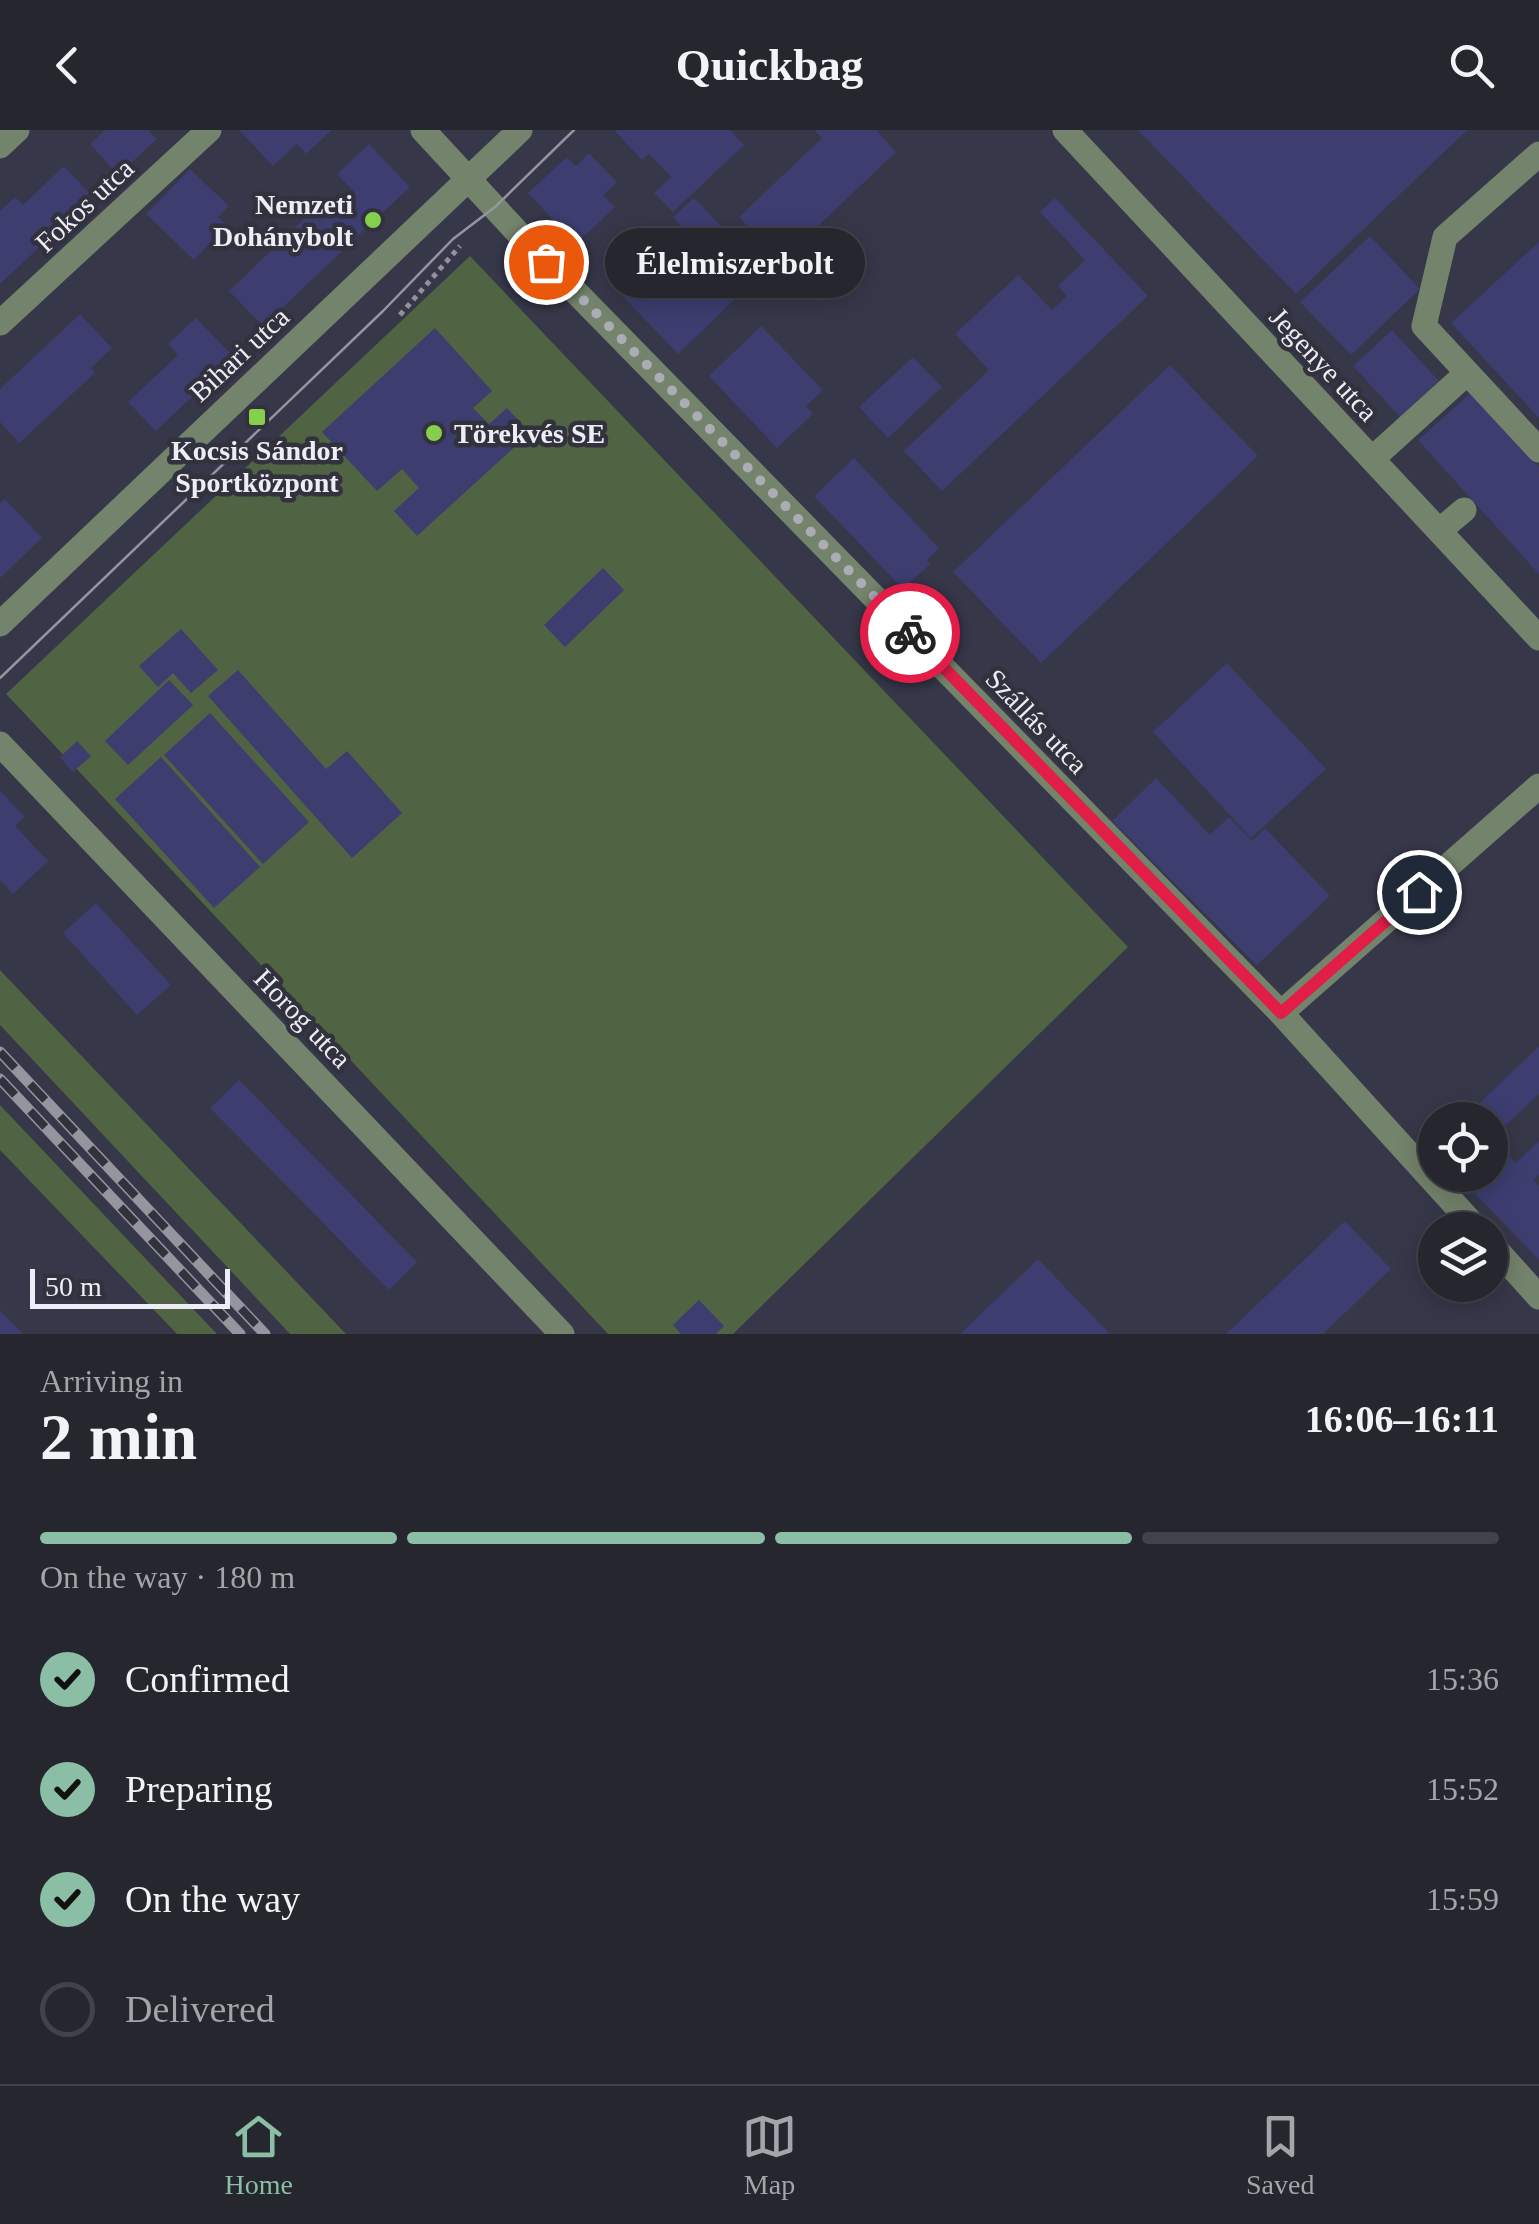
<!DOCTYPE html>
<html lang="en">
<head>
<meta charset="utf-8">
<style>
	body { margin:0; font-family:Georgia,serif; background:#31323a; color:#f1f3f6; height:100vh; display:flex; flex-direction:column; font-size:38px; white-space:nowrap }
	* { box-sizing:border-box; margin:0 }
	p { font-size:32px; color:#a3a5aa }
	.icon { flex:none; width:55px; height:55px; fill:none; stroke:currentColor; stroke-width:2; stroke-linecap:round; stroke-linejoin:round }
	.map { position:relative; height:1204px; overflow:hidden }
	.sheet { display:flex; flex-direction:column; background:#25262e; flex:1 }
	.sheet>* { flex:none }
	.tools { position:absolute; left:1418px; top:972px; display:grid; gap:20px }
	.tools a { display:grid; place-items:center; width:90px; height:90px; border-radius:50%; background:#25262e; box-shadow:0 5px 25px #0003,0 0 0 2px #42434a; font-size:50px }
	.scale { position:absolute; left:30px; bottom:25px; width:200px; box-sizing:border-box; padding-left:10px; border:5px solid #edeef5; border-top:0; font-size:28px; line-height:35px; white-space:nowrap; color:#edeef5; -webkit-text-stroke:8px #31323d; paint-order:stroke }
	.pin { position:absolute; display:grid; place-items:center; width:85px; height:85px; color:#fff; margin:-42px; border:5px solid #fff; border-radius:50%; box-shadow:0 2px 10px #0007 }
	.courier { position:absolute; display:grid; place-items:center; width:100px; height:100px; margin:-50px; border:8px solid #e11d48; border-radius:50%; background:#fff; color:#222; box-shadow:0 2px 12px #0007 }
	.bubble { position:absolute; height:70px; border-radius:35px; background:#25262e; box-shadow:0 5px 25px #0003,0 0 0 2px #42434a; font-size:32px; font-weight:700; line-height:70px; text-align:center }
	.overview em { font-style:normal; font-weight:700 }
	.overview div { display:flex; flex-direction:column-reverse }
	.overview { display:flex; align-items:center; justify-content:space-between; height:170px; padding:0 40px }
	h1 { font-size:65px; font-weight:700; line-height:75px }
	.bar { display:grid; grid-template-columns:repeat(4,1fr); gap:15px 10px; align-content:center; height:120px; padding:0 40px }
	.bar i { height:12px; border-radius:8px; background:#42434a }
	.bar .selected { background:#8abfa5 }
	.bar p { grid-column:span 4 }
	ol { padding:0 40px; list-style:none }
	li { display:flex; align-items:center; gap:30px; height:110px }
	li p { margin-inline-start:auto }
	li .icon { padding:10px; border-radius:50%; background:#8abfa5; color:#111; stroke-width:4 }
	li:last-child { color:#a3a5aa }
	li i { width:55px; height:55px; border:5px solid #42434a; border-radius:50% }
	header { display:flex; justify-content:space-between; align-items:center; height:130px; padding:0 40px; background:#25262e; font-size:45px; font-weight:700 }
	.menu { display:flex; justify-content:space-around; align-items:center; height:140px; border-top:2px solid #42434a; background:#25262e; font-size:28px; color:#a3a5aa }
	.menu a { display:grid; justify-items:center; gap:5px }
	.menu .selected { color:#8abfa5 }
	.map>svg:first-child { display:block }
	.built { fill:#363749; fill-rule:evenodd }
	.green { fill:#506443 }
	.building { fill:#3d3d70 }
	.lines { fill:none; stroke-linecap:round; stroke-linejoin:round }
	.path { stroke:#91929b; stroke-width:5; stroke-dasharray:5 5; stroke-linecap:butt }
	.minor { stroke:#74836c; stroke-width:25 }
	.tram { stroke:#94959e; stroke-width:2.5 }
	.rail-casing { stroke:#94959e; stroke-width:11 }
	.rail { stroke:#31323d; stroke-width:8; stroke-dasharray:22; stroke-linecap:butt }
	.done { stroke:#abacb5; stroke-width:10; stroke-dasharray:0 18 }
	.route { stroke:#e11d48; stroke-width:12 }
	.poi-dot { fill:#85cf4c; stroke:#31323d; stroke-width:4 }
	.labels { text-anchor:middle; stroke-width:9; stroke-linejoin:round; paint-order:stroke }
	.poi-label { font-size:28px; font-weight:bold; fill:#edeef5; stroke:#31323d; text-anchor:end }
	.street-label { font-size:28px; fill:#edeef5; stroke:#31323d }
</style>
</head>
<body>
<header><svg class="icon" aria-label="back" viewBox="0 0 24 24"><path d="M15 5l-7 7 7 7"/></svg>Quickbag<svg class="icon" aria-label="search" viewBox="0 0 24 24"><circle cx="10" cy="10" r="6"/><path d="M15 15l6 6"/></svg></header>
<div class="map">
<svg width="1539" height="1204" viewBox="0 0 1539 1204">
	<rect width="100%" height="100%" fill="#31323d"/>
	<path class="built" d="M 0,0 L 1539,0 L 1539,1204 L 733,1204 L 1128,817 L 471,127 L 6,565 L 608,1204 L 346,1204 L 0,840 ZM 1435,990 L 1490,990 L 1490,1045 L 1435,1045 ZM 1435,1100 L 1490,1100 L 1490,1155 L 1435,1155 Z
		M 0,895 L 290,1204 L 217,1204 L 0,975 Z
		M 0,1020 L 177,1204 L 0,1204 Z"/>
	<path class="green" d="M 470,126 L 1128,817 L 733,1204 L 608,1204 L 6,564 Z
		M 0,840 L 346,1204 L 290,1204 L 0,895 Z
		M 0,975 L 217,1204 L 177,1204 L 0,1020 Z"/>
	<path class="building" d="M 105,0 L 148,0 L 157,9 L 118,45 L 90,14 Z
		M 239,0 L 332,0 L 306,24 L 297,14 L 273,36 Z
		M 614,0 L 730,0 L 744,15 L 673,82 L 654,63 L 671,47 L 649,24 L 642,30 Z
		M 814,0 L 876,0 L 896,22 L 781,131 L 739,87 L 822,8 Z
		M 1138,0 L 1467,0 L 1296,164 Z
		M 369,14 L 410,57 L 263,196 L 229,161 L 328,66 L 339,78 L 355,63 L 337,44 Z
		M 589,23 L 617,52 L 603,65 L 615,77 L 576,114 L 528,63 L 567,27 L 576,36 Z
		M 64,36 L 93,67 L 0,154 L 0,81 L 15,67 L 23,75 Z
		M 190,39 L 229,76 L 218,87 L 227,95 L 194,130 L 146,84 Z
		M 694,68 L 733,108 L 712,128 L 673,87 Z
		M 1055,68 L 1148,166 L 942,361 L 904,321 L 989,240 L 955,204 L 1018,145 L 1052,180 L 1067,166 L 1058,156 L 1085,130 L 1040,82 Z
		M 1370,106 L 1420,159 L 1351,225 L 1300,172 Z
		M 1539,112 L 1539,288 L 1451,193 Z
		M 653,120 L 698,168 L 721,146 L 739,165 L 678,224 L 614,157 Z
		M 80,184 L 112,218 L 91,238 L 95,243 L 19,313 L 0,292 L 0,259 Z
		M 196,188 L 234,227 L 156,301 L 128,272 L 178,225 L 168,214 Z
		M 761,196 L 823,260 L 806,276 L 813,284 L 777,318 L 709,246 Z
		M 435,198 L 492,261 L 473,278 L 489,294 L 507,278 L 530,303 L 417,406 L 394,381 L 419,358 L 402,339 L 377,361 L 322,302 Z
		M 1392,200 L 1439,251 L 1400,287 L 1353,236 Z
		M 913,227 L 942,257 L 888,308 L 859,277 Z
		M 1170,235 L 1258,326 L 1041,533 L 953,442 Z
		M 1472,262 L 1539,337 L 1539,444 L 1418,310 Z
		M 854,328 L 939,418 L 927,430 L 930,434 L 903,459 L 814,366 Z
		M 5,369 L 42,408 L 0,448 L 0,373 Z
		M 603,438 L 624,460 L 565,517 L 544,495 Z
		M 181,499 L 218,540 L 191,563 L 173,543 L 158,557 L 139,536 Z
		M 1227,533 L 1326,639 L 1251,708 L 1153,602 Z
		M 238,540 L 326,639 L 347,621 L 402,683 L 352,728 L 208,566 Z
		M 169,550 L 193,575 L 128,635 L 105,611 Z
		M 210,583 L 309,692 L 263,734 L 164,625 Z
		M 77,611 L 91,626 L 73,642 L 60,627 Z
		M 161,627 L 260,737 L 214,778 L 115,669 Z
		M 1156,648 L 1210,705 L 1229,687 L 1252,711 L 1265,698 L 1330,766 L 1257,835 L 1112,691 Z
		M 0,661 L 25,687 L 15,696 L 48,731 L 13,764 L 0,750 Z
		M 96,773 L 171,855 L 137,885 L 63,803 Z
		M 1539,916 L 1539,964 L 1492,1008 L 1516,1033 L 1539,1011 L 1539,1045 L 1533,1050 L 1539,1056 L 1539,1130 L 1457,1045 L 1490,1045 L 1490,990 L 1462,990 Z
		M 239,950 L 417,1132 L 389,1160 L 210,978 Z
		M 1345,1091 L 1391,1139 L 1323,1204 L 1226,1204 Z
		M 1038,1129 L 1110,1204 L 960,1204 Z
		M 699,1170 L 724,1196 L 716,1204 L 681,1204 L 673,1195 Z
		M 0,1180 L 23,1204 L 0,1204 Z"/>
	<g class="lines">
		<path class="path" d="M 400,185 L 460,116"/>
		<path class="minor" d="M 423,0 L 519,104 L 1281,883 L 1478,1100
			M 1065,0 L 1539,508
			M 0,16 L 17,0
			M 1539,24 L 1445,107 L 1424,196 L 1539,320
			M 0,193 L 209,0
			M 1372,329 L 1467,243
			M 1439,401 L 1464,380
			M 0,494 L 520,0
			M 0,614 L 562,1204
			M 1281,883 L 1539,656
			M 1490,1113 L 1539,1167"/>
		<path class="tram" d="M 0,548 L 383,181 L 453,109 L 495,77 L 574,0"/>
		<g class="rail-casing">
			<path id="rail" d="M 0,922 L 265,1204
				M 0,949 L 240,1204"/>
		</g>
		<use href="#rail" class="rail"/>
	</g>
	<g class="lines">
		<path class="done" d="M 546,132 L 910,503"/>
		<path class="route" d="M 910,503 L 1281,883 L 1419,762"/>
	</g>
	<g class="poi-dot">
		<circle cx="373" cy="90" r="10"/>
		<rect x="247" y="277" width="20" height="20" rx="5"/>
		<circle cx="434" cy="303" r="10"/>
	</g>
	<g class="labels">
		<g class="poi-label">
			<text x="353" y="84">Nemzeti<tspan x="353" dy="32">Dohánybolt</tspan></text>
			<text x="454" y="313" text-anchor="start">Törekvés SE</text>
			<text x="257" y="330" text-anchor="middle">Kocsis Sándor<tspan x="257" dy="32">Sportközpont</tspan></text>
		</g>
		<g class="street-label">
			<text transform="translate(84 75) rotate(-43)" y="10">Fokos utca</text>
			<text transform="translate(239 224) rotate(-43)" y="10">Bihari utca</text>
			<text transform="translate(1324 234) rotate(47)" y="10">Jegenye utca</text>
			<text transform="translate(1037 591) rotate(46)" y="10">Szállás utca</text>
			<text transform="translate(303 888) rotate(46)" y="10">Horog utca</text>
		</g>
	</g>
</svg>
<div class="tools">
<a><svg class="icon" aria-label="locate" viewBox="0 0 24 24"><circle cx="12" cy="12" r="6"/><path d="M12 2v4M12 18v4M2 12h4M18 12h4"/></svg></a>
<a><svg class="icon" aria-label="layers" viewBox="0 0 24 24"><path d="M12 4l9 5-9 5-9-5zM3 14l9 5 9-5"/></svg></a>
</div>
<div class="scale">50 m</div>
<div class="pin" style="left:546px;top:132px;background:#ea580c"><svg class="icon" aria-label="bag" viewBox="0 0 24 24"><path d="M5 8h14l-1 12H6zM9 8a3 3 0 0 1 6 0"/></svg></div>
<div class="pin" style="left:1419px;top:762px;background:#1f2937"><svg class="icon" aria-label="home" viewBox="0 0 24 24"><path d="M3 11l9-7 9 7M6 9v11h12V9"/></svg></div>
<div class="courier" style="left:910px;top:503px"><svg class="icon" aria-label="bike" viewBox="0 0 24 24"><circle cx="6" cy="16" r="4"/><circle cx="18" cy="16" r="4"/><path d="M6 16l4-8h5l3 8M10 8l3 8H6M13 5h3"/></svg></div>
<div class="bubble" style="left:605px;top:98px;width:260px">Élelmiszerbolt</div>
</div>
<section class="sheet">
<div class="overview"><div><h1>2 min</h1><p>Arriving in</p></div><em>16:06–16:11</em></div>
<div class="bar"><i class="selected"></i><i class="selected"></i><i class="selected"></i><i></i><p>On the way · 180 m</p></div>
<ol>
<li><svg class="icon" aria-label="check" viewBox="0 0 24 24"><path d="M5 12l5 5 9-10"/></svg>Confirmed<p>15:36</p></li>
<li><svg class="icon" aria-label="check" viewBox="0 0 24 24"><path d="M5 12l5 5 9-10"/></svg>Preparing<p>15:52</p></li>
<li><svg class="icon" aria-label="check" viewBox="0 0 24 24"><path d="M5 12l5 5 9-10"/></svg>On the way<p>15:59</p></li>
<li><i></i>Delivered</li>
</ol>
</section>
<nav class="menu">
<a class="selected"><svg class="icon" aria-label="home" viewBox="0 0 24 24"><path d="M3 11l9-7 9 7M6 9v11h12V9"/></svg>Home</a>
<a><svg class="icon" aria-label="map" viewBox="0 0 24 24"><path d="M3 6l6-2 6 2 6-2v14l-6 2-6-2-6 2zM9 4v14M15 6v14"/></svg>Map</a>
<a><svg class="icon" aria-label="saved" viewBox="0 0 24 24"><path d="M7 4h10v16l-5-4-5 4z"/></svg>Saved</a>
</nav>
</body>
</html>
